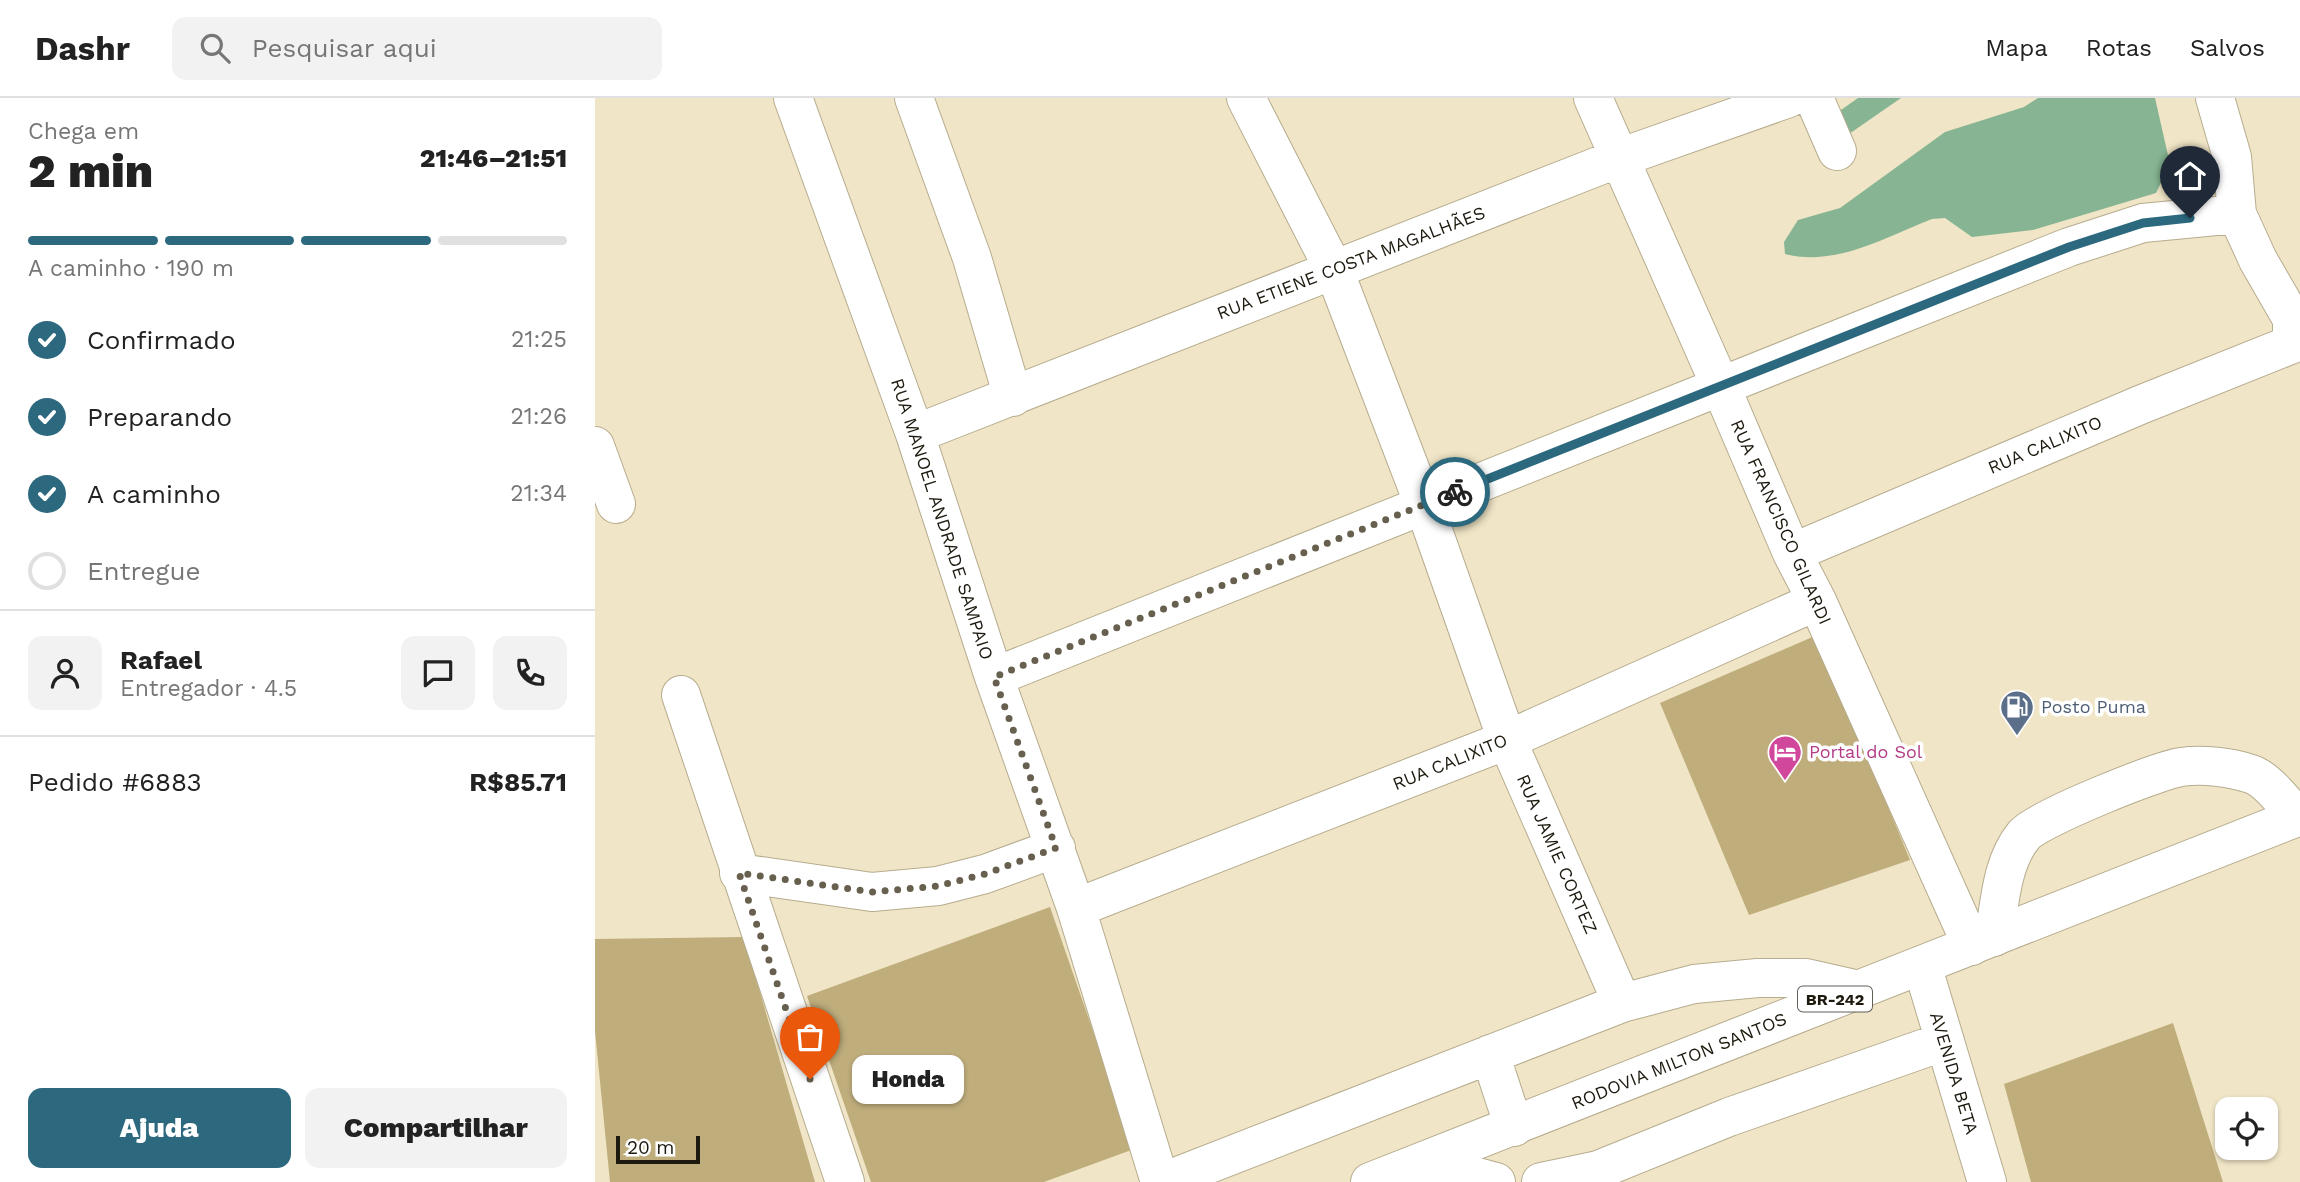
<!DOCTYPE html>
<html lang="pt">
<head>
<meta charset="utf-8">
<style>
	body { margin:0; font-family:"Work Sans",sans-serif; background:#f2f2f2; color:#222; height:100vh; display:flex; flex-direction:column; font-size:26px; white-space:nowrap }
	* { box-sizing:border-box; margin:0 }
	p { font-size:23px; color:#767676 }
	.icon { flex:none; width:38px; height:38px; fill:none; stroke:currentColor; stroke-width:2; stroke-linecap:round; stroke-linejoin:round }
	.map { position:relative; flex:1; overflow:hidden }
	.sheet { display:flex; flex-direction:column; background:#fff; width:595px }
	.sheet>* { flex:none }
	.fabs { position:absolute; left:1620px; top:999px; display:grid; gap:14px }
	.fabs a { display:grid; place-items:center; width:63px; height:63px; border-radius:14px; background:#fff; box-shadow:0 2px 5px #0004; font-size:35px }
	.scale { position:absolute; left:21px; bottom:18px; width:84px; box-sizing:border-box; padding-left:7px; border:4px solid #1d190e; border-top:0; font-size:19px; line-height:24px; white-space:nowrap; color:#1d190e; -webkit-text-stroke:5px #fff; paint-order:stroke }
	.pin { position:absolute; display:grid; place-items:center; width:60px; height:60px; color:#fff; margin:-72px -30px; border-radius:50% 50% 50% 0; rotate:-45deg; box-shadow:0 0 7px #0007 }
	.pin .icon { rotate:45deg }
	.courier { position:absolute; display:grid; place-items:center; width:70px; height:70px; margin:-35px; border:5px solid #2c697f; border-radius:50%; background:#fff; color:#222; box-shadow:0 2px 9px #0007 }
	.bubble { position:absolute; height:49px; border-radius:14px; background:#fff; box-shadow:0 2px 5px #0004; font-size:23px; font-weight:800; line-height:49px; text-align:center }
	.head em { font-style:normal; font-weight:800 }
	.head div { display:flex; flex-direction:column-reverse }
	.head { display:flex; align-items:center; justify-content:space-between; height:119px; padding:0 28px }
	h1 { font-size:46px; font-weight:800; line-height:52px }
	.bar { display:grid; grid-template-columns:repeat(4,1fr); gap:10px 7px; align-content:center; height:84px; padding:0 28px }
	.bar i { height:9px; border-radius:5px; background:#e0e0e0 }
	.bar .on { background:#2c697f }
	.bar p { grid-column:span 4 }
	.line { display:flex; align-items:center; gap:18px; padding:0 28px; border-top:2px solid #e0e0e0 }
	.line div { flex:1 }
	.round { display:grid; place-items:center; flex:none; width:74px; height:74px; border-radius:14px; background:#f2f2f2 }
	ol { padding:0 28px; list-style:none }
	li { display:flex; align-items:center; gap:21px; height:77px }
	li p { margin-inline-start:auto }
	li .icon { padding:7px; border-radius:50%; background:#2c697f; color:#fff; stroke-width:4 }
	li:last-child { color:#767676 }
	li i { width:38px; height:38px; border:4px solid #e0e0e0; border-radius:50% }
	.action { display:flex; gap:14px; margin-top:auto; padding:14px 28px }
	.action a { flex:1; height:80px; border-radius:14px; background:#2c697f; color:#fff; font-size:28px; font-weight:800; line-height:80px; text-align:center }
	.action a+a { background:#f2f2f2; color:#222 }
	header { display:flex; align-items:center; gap:42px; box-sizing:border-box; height:98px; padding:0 35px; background:#fff; border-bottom:2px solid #e0e0e0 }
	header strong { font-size:33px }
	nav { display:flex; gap:38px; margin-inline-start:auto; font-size:24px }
	.search { width:490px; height:63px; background:#f2f2f2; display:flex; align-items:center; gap:18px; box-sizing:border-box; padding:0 24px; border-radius:14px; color:#767676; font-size:26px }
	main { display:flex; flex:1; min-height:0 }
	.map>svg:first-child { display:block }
	.forest { fill:#87b593 }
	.building { fill:#bfad7c }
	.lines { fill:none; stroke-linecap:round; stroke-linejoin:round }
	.minor-casing { stroke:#b6ac8e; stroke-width:40 }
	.highway-casing { stroke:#b6ac8e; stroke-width:40 }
	.minor { stroke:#fff; stroke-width:38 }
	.highway { stroke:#fff; stroke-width:38 }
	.done { stroke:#67604e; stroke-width:7; stroke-dasharray:0 12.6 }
	.route { stroke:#2c697f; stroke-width:9 }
	.labels { text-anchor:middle; stroke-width:7; stroke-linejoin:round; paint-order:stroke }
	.shield { fill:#fff; stroke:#615e56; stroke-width:2 }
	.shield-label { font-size:16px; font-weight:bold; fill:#1d190e }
	.street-label { font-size:18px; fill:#1d190e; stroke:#fff }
	.service-label { font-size:18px; fill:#4e5e75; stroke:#fff; text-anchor:start }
	.hotel-label { font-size:18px; fill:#b23c85; stroke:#fff; text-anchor:start }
</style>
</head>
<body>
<header>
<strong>Dashr</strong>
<div class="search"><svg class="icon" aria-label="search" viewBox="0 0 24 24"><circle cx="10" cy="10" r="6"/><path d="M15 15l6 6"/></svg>Pesquisar aqui</div>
<nav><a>Mapa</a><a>Rotas</a><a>Salvos</a></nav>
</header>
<main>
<section class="sheet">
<div class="head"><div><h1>2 min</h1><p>Chega em</p></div><em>21:46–21:51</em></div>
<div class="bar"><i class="on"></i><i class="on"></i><i class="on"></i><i></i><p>A caminho · 190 m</p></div>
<ol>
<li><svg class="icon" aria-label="check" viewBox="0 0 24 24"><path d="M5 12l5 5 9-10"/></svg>Confirmado<p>21:25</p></li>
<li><svg class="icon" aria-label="check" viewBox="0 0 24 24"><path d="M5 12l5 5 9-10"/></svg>Preparando<p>21:26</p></li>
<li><svg class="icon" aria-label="check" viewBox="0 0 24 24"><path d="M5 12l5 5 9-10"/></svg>A caminho<p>21:34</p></li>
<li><i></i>Entregue</li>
</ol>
<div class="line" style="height:126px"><a class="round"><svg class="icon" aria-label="person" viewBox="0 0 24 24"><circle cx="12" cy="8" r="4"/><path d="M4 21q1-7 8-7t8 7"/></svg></a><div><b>Rafael</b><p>Entregador · 4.5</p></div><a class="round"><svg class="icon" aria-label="chat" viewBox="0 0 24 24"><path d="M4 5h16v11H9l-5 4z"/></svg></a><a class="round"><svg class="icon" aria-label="phone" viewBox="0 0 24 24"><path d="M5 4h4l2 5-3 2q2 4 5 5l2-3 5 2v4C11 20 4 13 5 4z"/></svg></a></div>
<div class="line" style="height:91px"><div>Pedido #6883</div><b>R$85.71</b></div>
<div class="action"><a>Ajuda</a><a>Compartilhar</a></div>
</section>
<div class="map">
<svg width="1705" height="1084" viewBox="0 0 1705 1084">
	<rect width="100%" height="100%" fill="#f0e5c6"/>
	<path class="forest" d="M 1263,0 L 1306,0 L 1254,36 L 1236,19 Z
		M 1443,0 L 1560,0 L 1575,66 L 1561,95 L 1438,132 L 1377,139 L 1350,120 L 1337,121 C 1291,139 1241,169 1190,156 L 1189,144 L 1203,122 L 1245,110 L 1350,34 L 1429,9 Z"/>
	<path class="building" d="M 1222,537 L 1315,762 L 1154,817 L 1065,605 Z
		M 455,809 L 539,1051 L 449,1084 L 276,1084 L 212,898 Z
		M 149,839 L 220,1084 L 15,1084 L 0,933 L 0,841 Z
		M 1578,925 L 1628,1084 L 1436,1084 L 1409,986 Z"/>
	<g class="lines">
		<g class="minor-casing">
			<path id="minor" d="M 198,0 L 320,336 L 399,579 L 481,810 L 565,1084
				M 319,0 L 377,160 L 418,299
				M 651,0 L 739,172 L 829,407 L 912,642 L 1027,905
				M 998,0 L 1126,289 L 1197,455 L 1222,503 L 1377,848
				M 1219,0 L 1242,53
				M 1620,0 L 1637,59 L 1642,116 L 1663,162 L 1697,221 L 1697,245
				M 320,336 L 1024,60 L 1194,0
				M 0,348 L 21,406
				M 1197,455 L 1545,307 L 1705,243
				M 399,579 L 1474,149 L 1548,125 L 1642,116
				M 86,597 L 250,1084
				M 144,775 L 277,794 L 343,788 L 390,776 L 461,750
				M 481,810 L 912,642 L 1222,503
				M 1399,839 C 1405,805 1406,765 1429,737 C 1444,720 1562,673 1586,669 C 1608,666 1635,669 1656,676 C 1672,681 1692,707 1702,720
				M 1327,867 L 1392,1084
				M 895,956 L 919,1029
				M 827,1064 L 901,1084
				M 568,1084 L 1027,905 L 1099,886 L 1163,880 L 1211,880 L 1264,892
				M 946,1084 L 1003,1072 L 1134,1019 L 1350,943"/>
		</g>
		<g class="highway-casing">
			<path id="highway" d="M 775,1084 L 1705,718"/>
		</g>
		<use href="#minor" class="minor"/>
		<use href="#highway" class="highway"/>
	</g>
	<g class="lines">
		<path class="done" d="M 215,981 L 144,775 L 277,794 L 343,788 L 390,776 L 461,750 L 399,579 L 860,394"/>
		<path class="route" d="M 860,394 L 1474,149 L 1548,125 L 1595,120"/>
	</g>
	<defs>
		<g id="fuel-pin" transform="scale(1.75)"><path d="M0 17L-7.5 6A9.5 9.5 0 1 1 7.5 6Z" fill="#5c6f8a" stroke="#fff"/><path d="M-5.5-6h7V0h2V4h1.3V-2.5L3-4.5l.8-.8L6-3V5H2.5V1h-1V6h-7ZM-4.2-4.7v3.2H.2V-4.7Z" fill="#fff"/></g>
		<g id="hotel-pin" transform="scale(1.75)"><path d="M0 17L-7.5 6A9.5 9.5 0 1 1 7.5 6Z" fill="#d1479c" stroke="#fff"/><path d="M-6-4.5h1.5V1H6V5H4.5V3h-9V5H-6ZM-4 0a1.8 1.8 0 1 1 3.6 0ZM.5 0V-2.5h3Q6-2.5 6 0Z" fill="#fff"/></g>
	</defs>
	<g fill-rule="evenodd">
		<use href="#fuel-pin" x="1422" y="609"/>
		<use href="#hotel-pin" x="1190" y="654"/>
	</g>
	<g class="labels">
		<rect class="shield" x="1203" y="888.5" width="74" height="25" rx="5"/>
		<g class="shield-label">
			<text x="1240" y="907">BR-242</text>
		</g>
		<g class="street-label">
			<text transform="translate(756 165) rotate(-21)" y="6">RUA ETIENE COSTA MAGALHÃES</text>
			<text transform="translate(1450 347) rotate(-23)" y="6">RUA CALIXITO</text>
			<text transform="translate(347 421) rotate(72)" y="6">RUA MANOEL ANDRADE SAMPAIO</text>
			<text transform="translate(1186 424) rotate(66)" y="6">RUA FRANCISCO GILARDI</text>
			<text transform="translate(855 664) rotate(-22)" y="6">RUA CALIXITO</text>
			<text transform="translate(962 756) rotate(66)" y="6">RUA JAMIE CORTEZ</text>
			<text transform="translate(1084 963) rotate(-22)" y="6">RODOVIA MILTON SANTOS</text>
			<text transform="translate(1359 975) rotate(73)" y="6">AVENIDA BETA</text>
		</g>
		<g class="service-label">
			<text x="1446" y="615">Posto Puma</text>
		</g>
		<g class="hotel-label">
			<text x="1214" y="660">Portal do Sol</text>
		</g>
	</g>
</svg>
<div class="fabs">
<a><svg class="icon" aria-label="locate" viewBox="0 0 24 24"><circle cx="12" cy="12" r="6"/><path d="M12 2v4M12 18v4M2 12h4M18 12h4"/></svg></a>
</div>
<div class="scale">20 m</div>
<div class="pin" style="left:215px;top:981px;background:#ea580c"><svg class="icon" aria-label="bag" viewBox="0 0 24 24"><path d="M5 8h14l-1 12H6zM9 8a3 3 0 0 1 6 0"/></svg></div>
<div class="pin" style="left:1595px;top:120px;background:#1f2937"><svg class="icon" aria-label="home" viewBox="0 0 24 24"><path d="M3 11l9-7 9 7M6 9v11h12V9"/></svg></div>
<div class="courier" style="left:860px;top:394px"><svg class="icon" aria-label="bike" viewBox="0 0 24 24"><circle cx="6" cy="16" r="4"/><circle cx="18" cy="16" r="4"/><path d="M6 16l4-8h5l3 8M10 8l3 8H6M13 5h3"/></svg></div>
<div class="bubble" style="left:257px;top:957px;width:112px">Honda</div>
</div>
</main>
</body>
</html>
